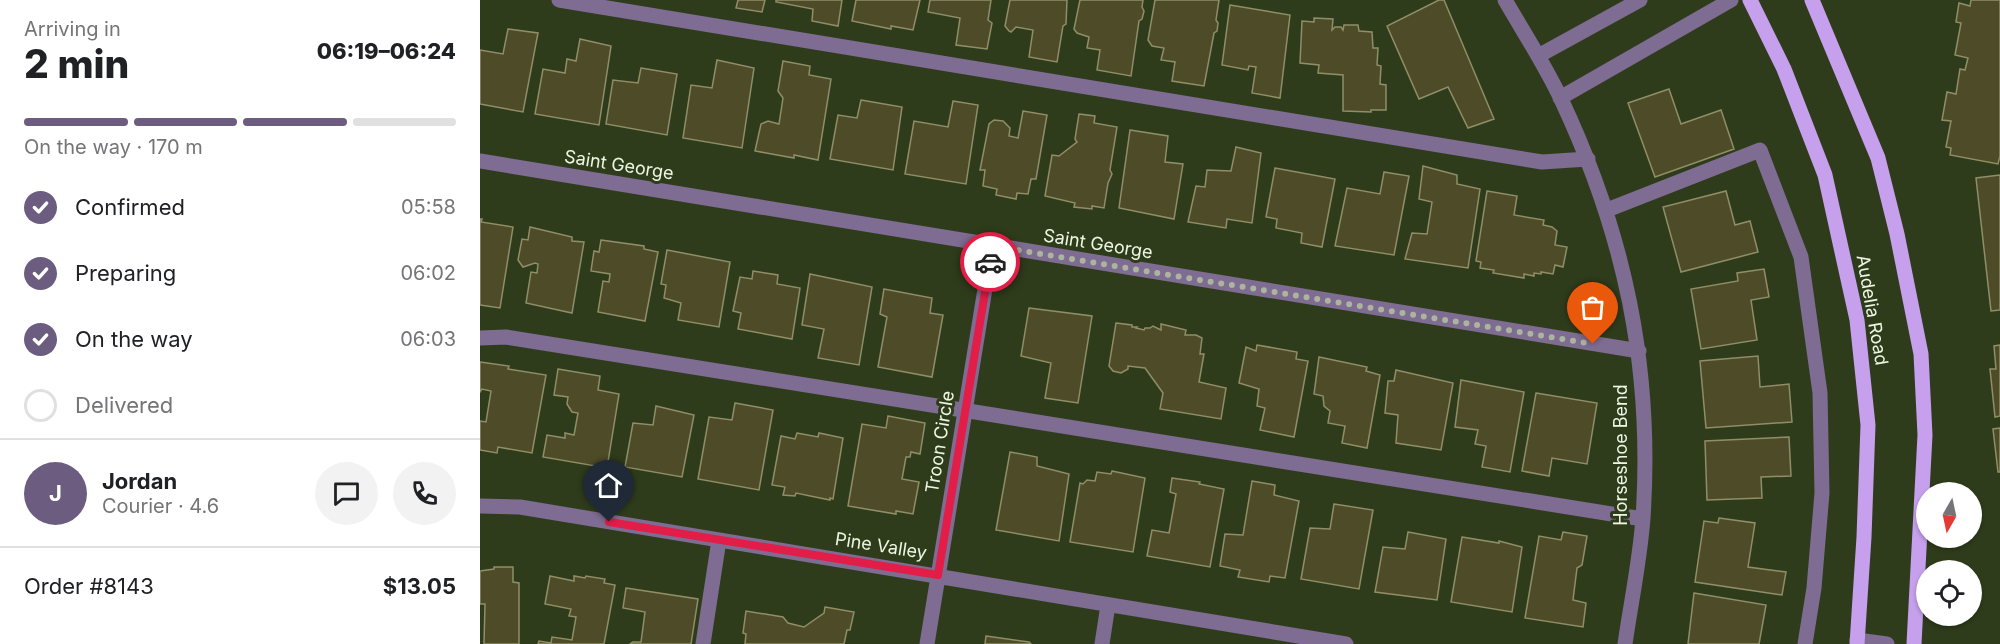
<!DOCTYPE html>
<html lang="en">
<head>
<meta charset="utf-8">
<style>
	body { margin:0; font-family:Inter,sans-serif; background:#f2f2f2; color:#202124; height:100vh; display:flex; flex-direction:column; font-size:22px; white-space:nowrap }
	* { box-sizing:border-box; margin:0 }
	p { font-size:20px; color:#757577 }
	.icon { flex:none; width:33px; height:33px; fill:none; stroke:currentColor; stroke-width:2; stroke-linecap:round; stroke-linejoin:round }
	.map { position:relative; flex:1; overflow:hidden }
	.details { display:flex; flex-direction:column; background:#fff; width:480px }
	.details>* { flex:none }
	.needle { width:39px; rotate:189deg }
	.fabs { position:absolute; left:1436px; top:482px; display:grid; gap:12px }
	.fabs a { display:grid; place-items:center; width:66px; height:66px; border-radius:50%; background:#fff; box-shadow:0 2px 4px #0004; font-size:30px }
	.pin { position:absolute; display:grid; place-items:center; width:51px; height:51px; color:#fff; margin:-62px -26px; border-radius:50% 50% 50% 0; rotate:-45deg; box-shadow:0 0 6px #0007 }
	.pin .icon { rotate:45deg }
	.courier { position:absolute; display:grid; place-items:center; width:60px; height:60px; margin:-30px; border:4px solid #e11d48; border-radius:50%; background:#fff; color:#222; box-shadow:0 2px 8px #0007 }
	.overview em { font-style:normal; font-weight:800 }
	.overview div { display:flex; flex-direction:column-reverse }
	.overview { display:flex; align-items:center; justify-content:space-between; height:102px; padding:0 24px }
	h1 { font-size:39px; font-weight:800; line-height:45px }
	.bar { display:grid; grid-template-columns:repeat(4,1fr); gap:9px 6px; align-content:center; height:72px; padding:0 24px }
	.bar i { height:8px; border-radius:4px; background:#e0e0e0 }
	.bar .current { background:#6c5c7f }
	.bar p { grid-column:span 4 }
	.line { display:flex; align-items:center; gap:15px; padding:0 24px; border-top:2px solid #e0e0e0 }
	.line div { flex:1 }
	.round { display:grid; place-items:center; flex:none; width:63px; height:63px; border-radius:32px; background:#f2f2f2 }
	ol { padding:0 24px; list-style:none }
	li { display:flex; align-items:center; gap:18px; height:66px }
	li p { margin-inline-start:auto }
	li .icon { padding:6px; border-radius:50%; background:#6c5c7f; color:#fff; stroke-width:4 }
	li:last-child { color:#757577 }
	li i { width:33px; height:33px; border:3px solid #e0e0e0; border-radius:50% }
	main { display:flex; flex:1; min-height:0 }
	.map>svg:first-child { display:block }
	.building { fill:#4e4c28; stroke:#8f8e67; stroke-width:1.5 }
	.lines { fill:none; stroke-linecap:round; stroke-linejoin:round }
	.minor { stroke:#7e6c92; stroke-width:15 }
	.major { stroke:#c6a0ed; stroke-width:15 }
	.done { stroke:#abb59d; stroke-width:6; stroke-dasharray:0 10.8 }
	.route { stroke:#e11d48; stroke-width:8 }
	.labels { text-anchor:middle; stroke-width:6; stroke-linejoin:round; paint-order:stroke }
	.street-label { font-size:18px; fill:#eef6e3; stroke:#2f3c1b }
</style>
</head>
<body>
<main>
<section class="details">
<div class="overview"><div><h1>2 min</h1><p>Arriving in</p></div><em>06:19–06:24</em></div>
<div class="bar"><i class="current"></i><i class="current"></i><i class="current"></i><i></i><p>On the way · 170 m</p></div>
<ol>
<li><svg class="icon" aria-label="check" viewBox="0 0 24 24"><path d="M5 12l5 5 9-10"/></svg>Confirmed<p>05:58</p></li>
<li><svg class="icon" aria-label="check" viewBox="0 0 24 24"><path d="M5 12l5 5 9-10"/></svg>Preparing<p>06:02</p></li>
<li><svg class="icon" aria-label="check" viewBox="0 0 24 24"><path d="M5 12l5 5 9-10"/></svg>On the way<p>06:03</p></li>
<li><i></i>Delivered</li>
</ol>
<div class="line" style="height:108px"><b class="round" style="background:#6c5c7f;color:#fff">J</b><div><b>Jordan</b><p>Courier · 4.6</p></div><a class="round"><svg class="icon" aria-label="chat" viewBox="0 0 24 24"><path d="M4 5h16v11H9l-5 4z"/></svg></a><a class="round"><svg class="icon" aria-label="phone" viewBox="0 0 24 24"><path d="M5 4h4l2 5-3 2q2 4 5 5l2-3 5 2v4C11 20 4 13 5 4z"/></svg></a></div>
<div class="line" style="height:78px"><div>Order #8143</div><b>$13.05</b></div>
</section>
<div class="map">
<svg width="1520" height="644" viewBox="0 0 1520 644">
	<rect width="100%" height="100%" fill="#2f3c1b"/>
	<path class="building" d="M 258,0 L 285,0 L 282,12 L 256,8 Z
		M 296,0 L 362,0 L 358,26 L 332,21 L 333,9 L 296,2 Z
		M 376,0 L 440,0 L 433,30 L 411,26 L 411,29 L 372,21 Z
		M 450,0 L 511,0 L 508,20 L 512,23 L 507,49 L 476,45 L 480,18 L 448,12 Z
		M 530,0 L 587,0 L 586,24 L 583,26 L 577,62 L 549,57 L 553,30 L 536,27 L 531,32 L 529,31 L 525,26 Z
		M 600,0 L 663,0 L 662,7 L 664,11 L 662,19 L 659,21 L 651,76 L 617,70 L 620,50 L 607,48 L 609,37 L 597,33 L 594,29 Z
		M 675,0 L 739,0 L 736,20 L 738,23 L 737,31 L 734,33 L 724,86 L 692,81 L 695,62 L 681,60 L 684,48 L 672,46 L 668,40 Z
		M 959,0 L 964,0 L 1014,119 L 988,128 L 968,87 L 939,99 L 907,26 Z
		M 1491,0 L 1520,0 L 1520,156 L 1518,164 L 1470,155 L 1471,148 L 1466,147 L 1471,121 L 1462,120 L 1467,92 L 1476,94 L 1480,69 L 1485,70 L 1488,58 L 1475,55 L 1481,23 L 1476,22 L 1479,3 L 1490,6 Z
		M 750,5 L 810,15 L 800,98 L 772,93 L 776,67 L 769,66 L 768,70 L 742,65 Z
		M 834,18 L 853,19 L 852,30 L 855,27 L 861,27 L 863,30 L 864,25 L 878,25 L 879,31 L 892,32 L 893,48 L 898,48 L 897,65 L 901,66 L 900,84 L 906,85 L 906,110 L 891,110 L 891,112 L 863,111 L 863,75 L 838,73 L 839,65 L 820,63 L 822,21 L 834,22 Z
		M 28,29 L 58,33 L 43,112 L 0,104 L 0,50 L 23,54 Z
		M 100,39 L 131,46 L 119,125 L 55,114 L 63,69 L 85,73 L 87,59 L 96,61 Z
		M 237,60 L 274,68 L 262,148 L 203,138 L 211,85 L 232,88 Z
		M 303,61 L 330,66 L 329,75 L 351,79 L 338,160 L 314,155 L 314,158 L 275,151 L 281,124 L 288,121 L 299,124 L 303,98 L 298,91 Z
		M 161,68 L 197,74 L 187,135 L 126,124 L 133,80 L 158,83 Z
		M 1189,89 L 1201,124 L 1241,110 L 1254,149 L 1175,177 L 1148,103 Z
		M 381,100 L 422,107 L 413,170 L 350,159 L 358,115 L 377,118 Z
		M 473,101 L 498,105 L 486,184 L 425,174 L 434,121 L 468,127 Z
		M 543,111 L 567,115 L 556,179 L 551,179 L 548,194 L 537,193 L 536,199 L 516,195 L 517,189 L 503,186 L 505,170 L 500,170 L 509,124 L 514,120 L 523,121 L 530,128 L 529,136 L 538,138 Z
		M 599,114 L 615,116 L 614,123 L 637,127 L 630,170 L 632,174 L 628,183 L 624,208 L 612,206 L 612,209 L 594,207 L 595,203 L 565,196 L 572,155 L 579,156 L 597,142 L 595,139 Z
		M 650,130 L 688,136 L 685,162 L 703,164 L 694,219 L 639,208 Z
		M 756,147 L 781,153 L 772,223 L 747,219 L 746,228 L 708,222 L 716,186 L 725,187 L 727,170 L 751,171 Z
		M 943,166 L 977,175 L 977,184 L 1000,189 L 988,268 L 925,259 L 932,233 L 947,234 L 952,202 L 939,199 Z
		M 795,168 L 855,179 L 842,247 L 821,243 L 822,233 L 796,228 L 797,219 L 786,217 Z
		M 904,172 L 929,176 L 914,255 L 855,246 L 867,188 L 900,194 Z
		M 1520,175 L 1520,310 L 1511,311 L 1496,178 Z
		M 1007,191 L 1037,196 L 1034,215 L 1064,220 L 1063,225 L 1072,227 L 1077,231 L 1075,245 L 1087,247 L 1083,267 L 1075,265 L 1073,274 L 1061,272 L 1061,274 L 1054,273 L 1054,276 L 1044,274 L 1044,278 L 1013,273 L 1014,270 L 1000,268 L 1001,262 L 996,261 Z
		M 1246,191 L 1255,225 L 1270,221 L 1278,252 L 1201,272 L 1183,207 Z
		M 0,219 L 2,219 L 1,222 L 33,227 L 20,308 L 0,305 Z
		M 50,227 L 92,237 L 92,241 L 104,242 L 92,313 L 46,303 L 51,272 L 57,273 L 58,264 L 55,263 L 43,267 L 38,260 L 42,239 L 48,240 Z
		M 121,240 L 164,246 L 164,249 L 178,252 L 165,321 L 118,312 L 123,281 L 129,282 L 130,274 L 111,271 L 114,251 L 119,252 Z
		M 187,250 L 250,262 L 239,327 L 198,320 L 201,303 L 184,298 L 186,285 L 181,284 Z
		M 1284,269 L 1289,297 L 1271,300 L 1277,340 L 1221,349 L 1211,289 L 1258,281 L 1257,273 Z
		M 273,271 L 298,275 L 297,284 L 320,288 L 312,339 L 258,329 L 261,313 L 253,311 L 260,277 L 272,279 Z
		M 330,274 L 392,287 L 379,365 L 338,358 L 344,329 L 322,325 Z
		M 404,289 L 452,298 L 450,313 L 463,315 L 452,377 L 398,367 L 407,317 L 400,314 Z
		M 549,308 L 612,316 L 598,403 L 565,398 L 571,363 L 541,356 Z
		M 636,323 L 652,325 L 652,327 L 657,327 L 656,328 L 664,330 L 665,328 L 670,328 L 673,326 L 681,330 L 681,324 L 706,330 L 705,335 L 716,335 L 722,338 L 720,354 L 724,354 L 719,382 L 746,388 L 741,419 L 680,409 L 683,393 L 665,368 L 648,366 L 648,369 L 641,373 L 633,371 L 629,366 Z
		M 777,345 L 817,352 L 816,359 L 828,361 L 814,437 L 780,430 L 785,408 L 777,406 L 779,389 L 759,383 L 766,347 L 776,351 Z
		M 1520,345 L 1520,416 L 1515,417 L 1510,369 L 1516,369 L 1514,346 Z
		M 1278,356 L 1280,387 L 1309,384 L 1312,422 L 1226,428 L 1220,361 Z
		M 839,357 L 887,367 L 886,371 L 900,375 L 887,448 L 862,443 L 865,426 L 848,423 L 850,411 L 844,406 L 843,396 L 834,394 Z
		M 0,362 L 29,366 L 28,369 L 66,375 L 52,453 L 18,447 L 17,453 L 0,450 L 0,421 L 6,422 L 11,391 L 2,389 L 0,392 Z
		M 78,369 L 120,376 L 118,390 L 139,394 L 127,468 L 63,457 L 67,435 L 85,438 L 85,433 L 94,435 L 98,413 L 92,412 L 87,404 L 88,397 L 74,395 Z
		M 916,370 L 973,383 L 961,450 L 916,443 L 918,415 L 905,413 L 908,381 L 914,381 Z
		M 981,380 L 1044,392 L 1030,472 L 1002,467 L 1006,446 L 995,444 L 998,430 L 975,427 Z
		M 1056,393 L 1117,403 L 1107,464 L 1072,458 L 1069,476 L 1042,471 Z
		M 255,403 L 293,410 L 279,490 L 218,479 L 229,417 L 252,420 Z
		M 176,406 L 214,415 L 202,477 L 145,467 L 153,423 L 173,425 Z
		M 408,416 L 445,423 L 440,454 L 431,452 L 430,457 L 426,457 L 422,479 L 439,482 L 433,514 L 416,511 L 416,514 L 368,506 L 382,424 L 406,428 Z
		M 1520,428 L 1520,472 L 1518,472 L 1513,429 Z
		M 317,433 L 338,437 L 339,433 L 363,438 L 353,499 L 350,498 L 350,500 L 316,493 L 315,496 L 303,495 L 305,487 L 292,485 L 301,436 L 315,439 Z
		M 1309,437 L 1311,476 L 1281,477 L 1282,498 L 1227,500 L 1225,441 Z
		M 530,452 L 557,457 L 557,466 L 589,474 L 579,541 L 516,530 Z
		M 632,471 L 665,478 L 653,552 L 590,542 L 600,483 L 603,484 L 607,480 L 615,481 L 617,472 L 631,474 Z
		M 692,478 L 720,482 L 719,484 L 744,489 L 730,567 L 667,556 L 672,530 L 689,533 L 696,494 L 690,492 Z
		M 772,481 L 795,485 L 794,495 L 819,501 L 805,578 L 790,576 L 789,582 L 758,577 L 760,570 L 740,566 L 745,534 L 763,535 Z
		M 854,504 L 893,510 L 879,589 L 821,579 L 830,528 L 850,529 Z
		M 1239,518 L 1275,523 L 1268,567 L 1306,572 L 1302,595 L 1215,582 L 1224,521 L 1238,523 Z
		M 928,532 L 966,539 L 957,600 L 895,592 L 903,547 L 925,549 Z
		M 1083,532 L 1107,536 L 1102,565 L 1097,568 L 1093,600 L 1106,603 L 1103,627 L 1045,618 L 1059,536 L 1081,540 Z
		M 982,537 L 1019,543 L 1019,541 L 1042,547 L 1032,612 L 971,602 Z
		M 14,567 L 33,567 L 33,582 L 39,583 L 39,644 L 4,644 L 5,604 L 0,604 L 0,571 L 14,569 Z
		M 70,576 L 94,581 L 94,576 L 105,578 L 106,576 L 125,579 L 124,583 L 135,585 L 124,644 L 58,644 L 59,641 L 71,643 L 72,637 L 92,640 L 96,617 L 89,616 L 91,609 L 65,604 Z
		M 146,588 L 218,599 L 211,644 L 150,644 L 153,642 L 161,642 L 165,612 L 143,608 Z
		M 1214,593 L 1286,605 L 1279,644 L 1208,644 Z
		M 345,607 L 374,612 L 370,630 L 367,630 L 364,644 L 265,644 L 266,634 L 263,633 L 266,611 L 303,617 L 308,623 L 324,627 L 344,613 Z
		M 506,636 L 549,642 L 551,644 L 505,644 Z"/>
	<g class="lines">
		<path class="minor" d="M 79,0 L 1062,162 L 1108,159
			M 1025,0 C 1044,33 1065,65 1081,99 C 1145,235 1173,368 1163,518 C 1160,560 1151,602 1145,644
			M 1058,56 L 1160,0
			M 1080,98 L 1251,0
			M 0,161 L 1159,351
			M 1127,210 L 1280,150 L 1321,257 L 1340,393 L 1342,493 L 1334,588 L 1325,644
			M 0,338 L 26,337 L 1163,519
			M 0,506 L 40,507 L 866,644
			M 1377,640 L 1407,644
			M 223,644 L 239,540
			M 447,644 L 512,246
			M 622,644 L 628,605"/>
		<path class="major" d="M 1270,0 L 1304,69 L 1345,175 L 1377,320 L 1388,425 L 1384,537 L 1377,644
			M 1332,0 L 1398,158 L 1417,234 L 1441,354 L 1445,435 L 1434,644"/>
	</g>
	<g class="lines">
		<path class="done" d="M 510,262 L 512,246 L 1113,344"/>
		<path class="route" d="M 129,522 L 458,575 L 510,262"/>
	</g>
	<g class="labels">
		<g class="street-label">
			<text transform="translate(139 165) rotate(9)" y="6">Saint George</text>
			<text transform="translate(618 244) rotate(9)" y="6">Saint George</text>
			<text transform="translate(1392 310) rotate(80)" y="6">Audelia Road</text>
			<text transform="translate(460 442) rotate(-81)" y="6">Troon Circle</text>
			<text transform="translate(1141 455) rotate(-90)" y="6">Horseshoe Bend</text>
			<text transform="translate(401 546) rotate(9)" y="6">Pine Valley</text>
		</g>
	</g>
</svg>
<div class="fabs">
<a><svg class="needle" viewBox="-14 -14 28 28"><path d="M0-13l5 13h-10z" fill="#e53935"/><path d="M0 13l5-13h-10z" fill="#757577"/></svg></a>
<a><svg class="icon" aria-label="locate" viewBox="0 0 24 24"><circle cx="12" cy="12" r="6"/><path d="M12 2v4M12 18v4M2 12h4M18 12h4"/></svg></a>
</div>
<div class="pin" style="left:1113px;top:344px;background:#ea580c"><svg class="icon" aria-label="bag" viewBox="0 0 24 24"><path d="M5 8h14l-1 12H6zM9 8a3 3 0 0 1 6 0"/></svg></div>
<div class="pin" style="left:129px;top:522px;background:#1f2937"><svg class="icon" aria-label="home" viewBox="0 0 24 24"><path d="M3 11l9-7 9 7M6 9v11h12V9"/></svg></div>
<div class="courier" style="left:510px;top:262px"><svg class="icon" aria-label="car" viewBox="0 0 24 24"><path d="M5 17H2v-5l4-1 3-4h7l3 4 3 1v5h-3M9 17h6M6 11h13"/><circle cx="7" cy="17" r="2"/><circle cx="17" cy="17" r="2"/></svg></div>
</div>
</main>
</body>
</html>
